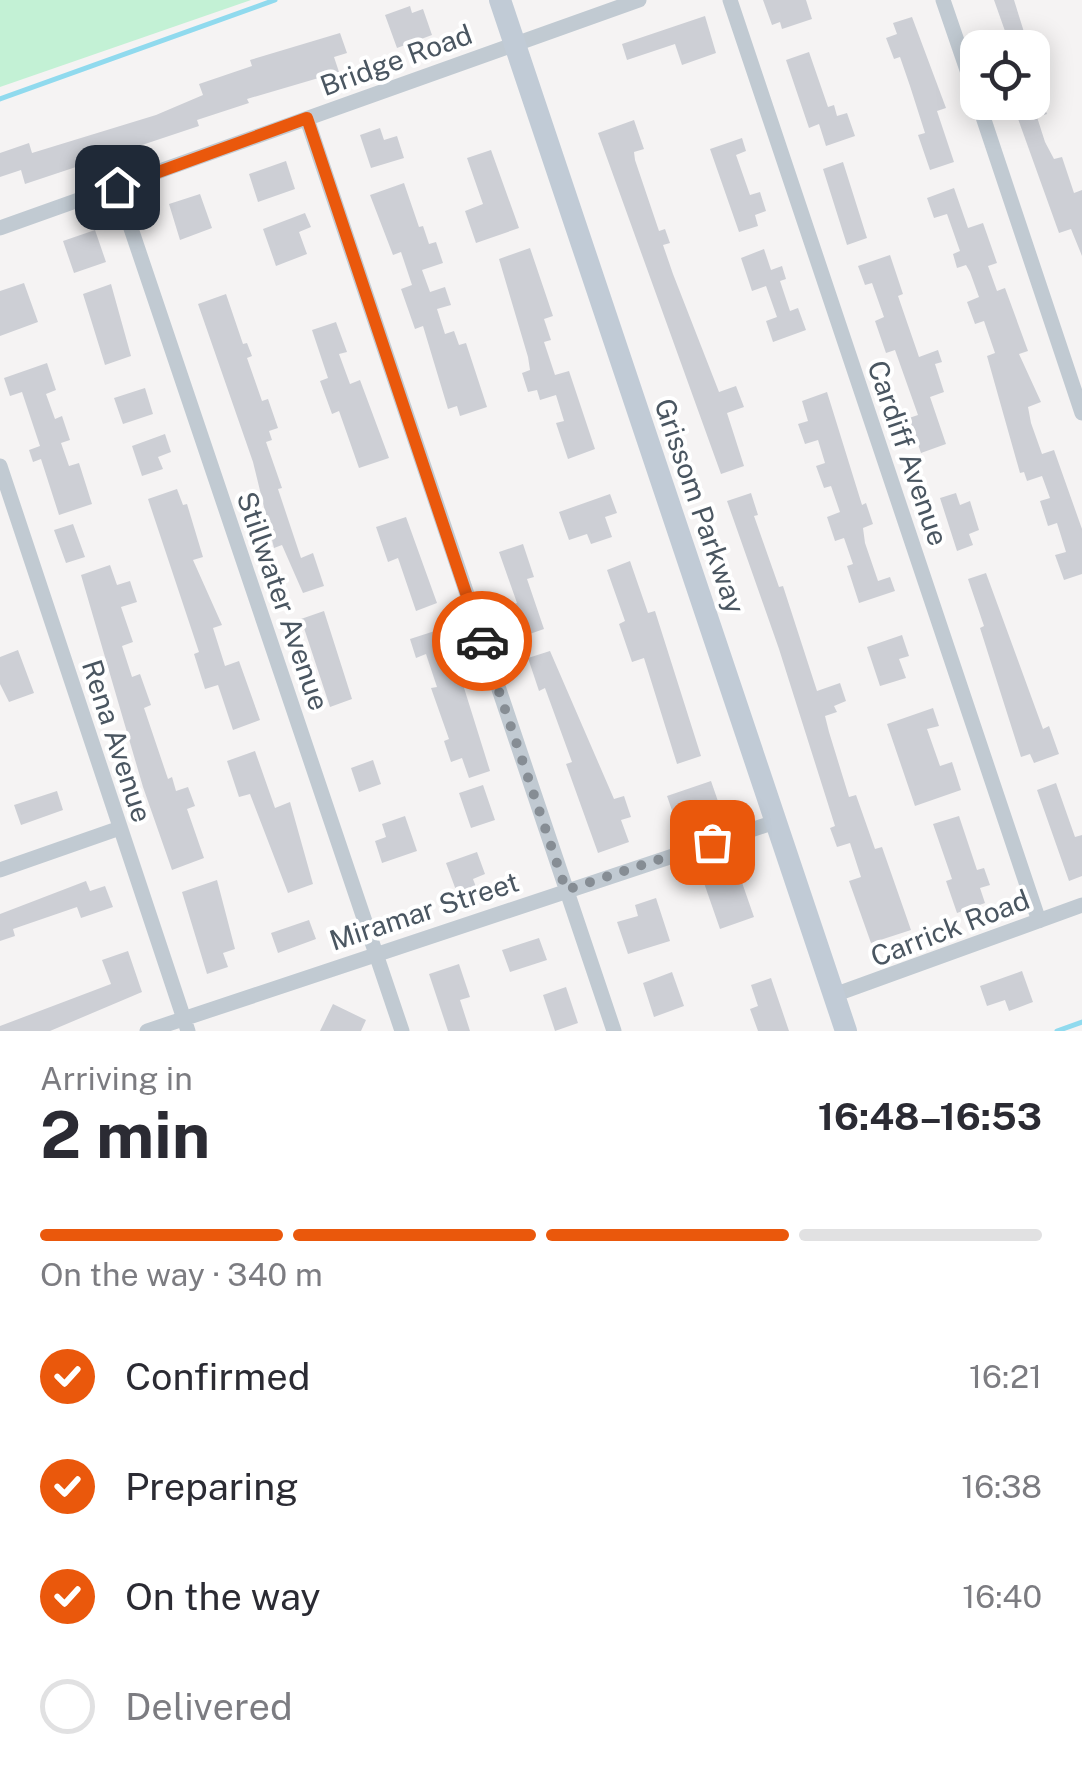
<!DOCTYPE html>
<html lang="en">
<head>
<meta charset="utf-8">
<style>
	body { margin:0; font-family:"Public Sans",sans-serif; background:#f2f2f3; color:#2b2b33; height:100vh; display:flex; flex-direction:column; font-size:38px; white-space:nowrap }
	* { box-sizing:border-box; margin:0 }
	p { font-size:32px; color:#7c7c81 }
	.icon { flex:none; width:55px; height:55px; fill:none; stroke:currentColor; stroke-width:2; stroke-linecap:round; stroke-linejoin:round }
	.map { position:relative; height:1031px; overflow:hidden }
	.sheet { display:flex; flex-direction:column; background:#fff; flex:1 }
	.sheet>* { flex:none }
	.buttons { position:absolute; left:960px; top:30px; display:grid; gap:20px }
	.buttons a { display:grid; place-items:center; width:90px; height:90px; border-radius:20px; background:#fff; box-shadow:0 5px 25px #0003; font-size:50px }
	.pin { position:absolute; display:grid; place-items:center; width:85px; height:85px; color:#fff; margin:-42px; border-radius:20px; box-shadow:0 5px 15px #0006 }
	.courier { position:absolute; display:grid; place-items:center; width:100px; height:100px; margin:-50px; border:8px solid #ea580c; border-radius:50%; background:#fff; color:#222; box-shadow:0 2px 12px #0007 }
	.head em { font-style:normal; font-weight:700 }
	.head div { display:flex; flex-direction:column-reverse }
	.head { display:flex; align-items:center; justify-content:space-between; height:170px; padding:0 40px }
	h1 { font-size:65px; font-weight:700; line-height:75px }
	.bar { display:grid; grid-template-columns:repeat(4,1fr); gap:15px 10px; align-content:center; height:120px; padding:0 40px }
	.bar i { height:12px; border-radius:8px; background:#e1e1e2 }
	.bar .active { background:#ea580c }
	.bar p { grid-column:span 4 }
	ol { padding:0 40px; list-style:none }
	li { display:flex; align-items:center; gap:30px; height:110px }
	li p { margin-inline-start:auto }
	li .icon { padding:10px; border-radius:50%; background:#ea580c; color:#fff; stroke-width:4 }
	li:last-child { color:#7c7c81 }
	li i { width:55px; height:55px; border:5px solid #e1e1e2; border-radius:50% }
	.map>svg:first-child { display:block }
	.green { fill:#c3f1d5 }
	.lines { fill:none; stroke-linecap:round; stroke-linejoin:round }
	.stream { stroke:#90daee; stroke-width:5 }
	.building { fill:#cdcfd5 }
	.minor { stroke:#c1cad2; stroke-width:15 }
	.secondary { stroke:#c1cbd6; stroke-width:22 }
	.done { stroke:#868d94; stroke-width:10; stroke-dasharray:0 18 }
	.route { stroke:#ea580c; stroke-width:12 }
	.labels { text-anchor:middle; stroke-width:8; stroke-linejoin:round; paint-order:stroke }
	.street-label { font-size:28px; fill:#4a5661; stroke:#fff }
</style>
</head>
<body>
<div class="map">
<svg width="1082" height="1031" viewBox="0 0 1082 1031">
	<rect width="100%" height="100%" fill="#f5f3f3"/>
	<path class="green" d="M 0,0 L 251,0 L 0,87 Z"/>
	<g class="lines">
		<path class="stream" d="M 0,99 L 275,0
			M 1057,1031 L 1082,1022"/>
	</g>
	<path class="building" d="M 763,0 L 806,0 L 812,19 L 782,29 L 780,22 L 772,25 Z
		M 994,0 L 1014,0 L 1029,48 L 1011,48 Z
		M 410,6 L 412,13 L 423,9 L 432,35 L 397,48 L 385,15 Z
		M 705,16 L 716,53 L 682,65 L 675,44 L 627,60 L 622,44 Z
		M 912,17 L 946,108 L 937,111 L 954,162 L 930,170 L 918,135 L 925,133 L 910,86 L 900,57 L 894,59 L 886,38 L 897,34 L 893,23 Z
		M 340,33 L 347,53 L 334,57 L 339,72 L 247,99 L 249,103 L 197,120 L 199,126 L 25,184 L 21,170 L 0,177 L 0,153 L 29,143 L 32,153 L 156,115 L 203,95 L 199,84 L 252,66 L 250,60 Z
		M 809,52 L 828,107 L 834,105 L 837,116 L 847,113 L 855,136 L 826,146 L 819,124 L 809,128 L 786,60 Z
		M 1032,78 L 1047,114 L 1037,117 L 1045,142 L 1054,159 L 1062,157 L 1074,193 L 1082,190 L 1082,256 L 1071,229 L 1059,233 L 1012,102 L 1032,102 Z
		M 634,120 L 644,149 L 634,152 L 635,160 L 659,231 L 665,229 L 670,243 L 663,245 L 673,274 L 719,392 L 736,386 L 744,407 L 727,413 L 744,466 L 721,474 L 598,133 Z
		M 380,128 L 384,140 L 397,136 L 404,158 L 371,168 L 360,135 Z
		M 742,138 L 746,151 L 736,155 L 750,195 L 760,192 L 766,211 L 755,215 L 758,226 L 739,232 L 710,149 Z
		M 491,150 L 519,228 L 476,243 L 465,211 L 483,204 L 467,158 Z
		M 286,161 L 295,189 L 258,202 L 249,174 Z
		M 843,162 L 867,238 L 847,245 L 823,169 Z
		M 404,183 L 419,227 L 423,226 L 429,244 L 436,242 L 443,263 L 422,270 L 430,292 L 445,287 L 451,305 L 437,309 L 445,334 L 454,331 L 459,345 L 466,343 L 487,407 L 460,416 L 457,406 L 448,409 L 423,326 L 415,329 L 401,289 L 412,285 L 401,252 L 393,255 L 370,195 Z
		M 954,188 L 968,228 L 983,223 L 997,263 L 988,266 L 997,291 L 1005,288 L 1028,351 L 1019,354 L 1041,402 L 1028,407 L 1031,423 L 1042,454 L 1054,450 L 1082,529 L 1082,574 L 1064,580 L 1055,555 L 1066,552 L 1057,523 L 1048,526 L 1040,501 L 1050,498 L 1042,476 L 1027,481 L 1024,472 L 1020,473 L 987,356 L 995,353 L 984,321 L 975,324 L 967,302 L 979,297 L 970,272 L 966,265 L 957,268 L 953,254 L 960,251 L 947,214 L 934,218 L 927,198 Z
		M 200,194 L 212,228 L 180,240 L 169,204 Z
		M 305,213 L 311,227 L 299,232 L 307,254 L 276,266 L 263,229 Z
		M 95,230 L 106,262 L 74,273 L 63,241 Z
		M 530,248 L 553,316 L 544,319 L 551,340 L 544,342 L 555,375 L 569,371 L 595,449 L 568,459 L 556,423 L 564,421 L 556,395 L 540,400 L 537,390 L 528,392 L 522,373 L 530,370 L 528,357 L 499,259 Z
		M 764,249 L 771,270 L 782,266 L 786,279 L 780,281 L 790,311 L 798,308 L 806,330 L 773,342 L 766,321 L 777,317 L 766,286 L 752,291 L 741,258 Z
		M 890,255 L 903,294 L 898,296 L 919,357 L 938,350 L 942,362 L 935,364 L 944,392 L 930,397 L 946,444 L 921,453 L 909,418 L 918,415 L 895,350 L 886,353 L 875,321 L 884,317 L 872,283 L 865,285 L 858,266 Z
		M 24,283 L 38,322 L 0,336 L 0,291 Z
		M 111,284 L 131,356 L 105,365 L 83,294 Z
		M 226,294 L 243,344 L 247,343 L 252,356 L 247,358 L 262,401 L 268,399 L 278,428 L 269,431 L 272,440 L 266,442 L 282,488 L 278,489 L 301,558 L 313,553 L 324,586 L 303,593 L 282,545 L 274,548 L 253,462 L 198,304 Z
		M 336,322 L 347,352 L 339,354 L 350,384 L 360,380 L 389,458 L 359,468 L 339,411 L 332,414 L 320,381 L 328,378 L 312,330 Z
		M 47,363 L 56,390 L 46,394 L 55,419 L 62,416 L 70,440 L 61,443 L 69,466 L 79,463 L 92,504 L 59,515 L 41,459 L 33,462 L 29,450 L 40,446 L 22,392 L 10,396 L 4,378 Z
		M 145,388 L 153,414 L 123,424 L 114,398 Z
		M 827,392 L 862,505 L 866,503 L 873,524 L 863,528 L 865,543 L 878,581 L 890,577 L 895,591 L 859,603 L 847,566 L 853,564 L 844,538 L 835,541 L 827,517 L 840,512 L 831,486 L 824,488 L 816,466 L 825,463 L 818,440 L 805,444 L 798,424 L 808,421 L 802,401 Z
		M 165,434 L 171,452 L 158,457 L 163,469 L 142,476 L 132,446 Z
		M 177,489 L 183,505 L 187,504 L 203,557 L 193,560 L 222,625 L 213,628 L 225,666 L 239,661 L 260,720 L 233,730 L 218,685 L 205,689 L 194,654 L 199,652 L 148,499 Z
		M 751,493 L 758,515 L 754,516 L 779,587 L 783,586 L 817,691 L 840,683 L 846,701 L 834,706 L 837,712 L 825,716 L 829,732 L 849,797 L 856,795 L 875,849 L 882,847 L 911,930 L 871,943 L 849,881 L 861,877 L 850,843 L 837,847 L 830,828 L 835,826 L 779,649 L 727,501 Z
		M 956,493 L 960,505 L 970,501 L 979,530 L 969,534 L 973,545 L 957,551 L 940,498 Z
		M 610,494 L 617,513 L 605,517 L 612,537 L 591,544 L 587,534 L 569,540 L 559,512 Z
		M 406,517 L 437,603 L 416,611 L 398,558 L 388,562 L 376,527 Z
		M 73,524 L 85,557 L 66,563 L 54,530 Z
		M 523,544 L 534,577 L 527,579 L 544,629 L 521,637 L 510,605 L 517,603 L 499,552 Z
		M 630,561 L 648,613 L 655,611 L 701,756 L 677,764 L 644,658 L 632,662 L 619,624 L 625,621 L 607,570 Z
		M 110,565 L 117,585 L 130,581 L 137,602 L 121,607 L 133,642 L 122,646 L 132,677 L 140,674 L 151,705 L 144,708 L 168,779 L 172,777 L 176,791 L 188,787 L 195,806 L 187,809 L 204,858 L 172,870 L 143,787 L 81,575 Z
		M 986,573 L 1043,729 L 1049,726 L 1059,754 L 1034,763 L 1030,754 L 1021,757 L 980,628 L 984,626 L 968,579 Z
		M 324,611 L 352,699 L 330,707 L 301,619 Z
		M 441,629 L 446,645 L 450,643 L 490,771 L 469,778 L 462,758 L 451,762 L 444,741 L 449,739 L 431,688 L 437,687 L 426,654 L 416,658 L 410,639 Z
		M 902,635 L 909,656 L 899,659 L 906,678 L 880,686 L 867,647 Z
		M 18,650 L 34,693 L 9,702 L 0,684 L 0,657 Z
		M 550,651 L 614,799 L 624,796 L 631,817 L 621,820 L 629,842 L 598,853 L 566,764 L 572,762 L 545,688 L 539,691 L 528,658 Z
		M 933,708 L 939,726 L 927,729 L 940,766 L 952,762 L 961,790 L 915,806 L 887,724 Z
		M 255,751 L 275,808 L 290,802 L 313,884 L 288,893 L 250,794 L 239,797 L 227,761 Z
		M 373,760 L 381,784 L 359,792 L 351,768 Z
		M 711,781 L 720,807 L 676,822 L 667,796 Z
		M 1056,783 L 1075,837 L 1082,835 L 1082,876 L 1069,881 L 1037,790 Z
		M 483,785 L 495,820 L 471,828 L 459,793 Z
		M 57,791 L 63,810 L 21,825 L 14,805 Z
		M 405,816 L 417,851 L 382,863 L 375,841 L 386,837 L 382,824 Z
		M 959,816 L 977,870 L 984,868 L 990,885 L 980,888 L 985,903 L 957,913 L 946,881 L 952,879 L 933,824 Z
		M 477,852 L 485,874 L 473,879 L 476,887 L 457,893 L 446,863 Z
		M 738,871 L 754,917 L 720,929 L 704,883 Z
		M 217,880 L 235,949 L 223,953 L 228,967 L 207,974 L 182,892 Z
		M 86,881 L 90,891 L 105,886 L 113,907 L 81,918 L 77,907 L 13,929 L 15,936 L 0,941 L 0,914 Z
		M 656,898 L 670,941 L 628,954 L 617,922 L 638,916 L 635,905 Z
		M 309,920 L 316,939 L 278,953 L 271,933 Z
		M 539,938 L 547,960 L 510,972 L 502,950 Z
		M 128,951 L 142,992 L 50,1031 L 0,1031 L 0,1026 L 111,984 L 102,960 Z
		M 459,964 L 470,997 L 460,1000 L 470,1031 L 448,1031 L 429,974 Z
		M 1022,971 L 1033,1002 L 1009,1011 L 1005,1000 L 987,1006 L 980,986 Z
		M 672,972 L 684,1006 L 654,1017 L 643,983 Z
		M 771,978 L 789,1031 L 758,1031 L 750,1009 L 758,1006 L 751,985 Z
		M 566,987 L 578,1023 L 555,1031 L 543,995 Z
		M 333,1004 L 366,1020 L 361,1031 L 320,1031 Z"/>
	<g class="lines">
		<path class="minor" d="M 730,0 L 1039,921
			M 943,0 L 978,102
			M 978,102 L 1082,413
			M 307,119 L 614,1031
			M 117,187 L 402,1031
			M 0,228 L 639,0
			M 0,466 L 188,1031
			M 0,870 L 120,828
			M 834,995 L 1082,905
			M 147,1031 L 775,822"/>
		<path class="secondary" d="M 500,0 L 846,1031"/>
	</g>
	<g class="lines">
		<path class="done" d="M 482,641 L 566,890 L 712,842"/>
		<path class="route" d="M 117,187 L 307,118 L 482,641"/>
	</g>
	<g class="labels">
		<g class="street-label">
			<text transform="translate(396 60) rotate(-20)" y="10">Bridge Road</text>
			<text transform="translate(908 453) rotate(71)" y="10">Cardiff Avenue</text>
			<text transform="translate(700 506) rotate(71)" y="10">Grissom Parkway</text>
			<text transform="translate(283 601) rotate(71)" y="10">Stillwater Avenue</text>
			<text transform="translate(117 741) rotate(72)" y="10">Rena Avenue</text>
			<text transform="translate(424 911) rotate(-18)" y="10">Miramar Street</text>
			<text transform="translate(950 928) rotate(-21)" y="10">Carrick Road</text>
		</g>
	</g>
</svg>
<div class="buttons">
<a><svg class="icon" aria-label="locate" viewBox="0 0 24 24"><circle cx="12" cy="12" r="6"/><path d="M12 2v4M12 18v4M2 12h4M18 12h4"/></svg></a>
</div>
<div class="pin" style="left:712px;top:842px;background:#ea580c"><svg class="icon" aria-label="bag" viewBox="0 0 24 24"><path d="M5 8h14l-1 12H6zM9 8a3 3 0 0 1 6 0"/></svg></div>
<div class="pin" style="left:117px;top:187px;background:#1f2937"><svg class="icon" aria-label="home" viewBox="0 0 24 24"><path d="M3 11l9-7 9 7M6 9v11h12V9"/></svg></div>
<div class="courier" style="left:482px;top:641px"><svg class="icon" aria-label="car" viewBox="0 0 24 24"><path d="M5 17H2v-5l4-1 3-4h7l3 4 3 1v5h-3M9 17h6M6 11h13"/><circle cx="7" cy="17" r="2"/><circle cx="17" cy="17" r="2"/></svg></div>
</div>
<section class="sheet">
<div class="head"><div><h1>2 min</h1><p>Arriving in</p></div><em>16:48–16:53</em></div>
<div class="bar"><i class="active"></i><i class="active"></i><i class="active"></i><i></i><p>On the way · 340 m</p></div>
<ol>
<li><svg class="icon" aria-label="check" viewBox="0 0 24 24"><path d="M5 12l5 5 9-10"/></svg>Confirmed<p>16:21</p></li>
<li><svg class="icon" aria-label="check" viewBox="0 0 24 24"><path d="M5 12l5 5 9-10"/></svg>Preparing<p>16:38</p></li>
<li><svg class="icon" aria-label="check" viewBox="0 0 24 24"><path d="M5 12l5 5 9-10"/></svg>On the way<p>16:40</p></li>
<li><i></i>Delivered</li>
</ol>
</section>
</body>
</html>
